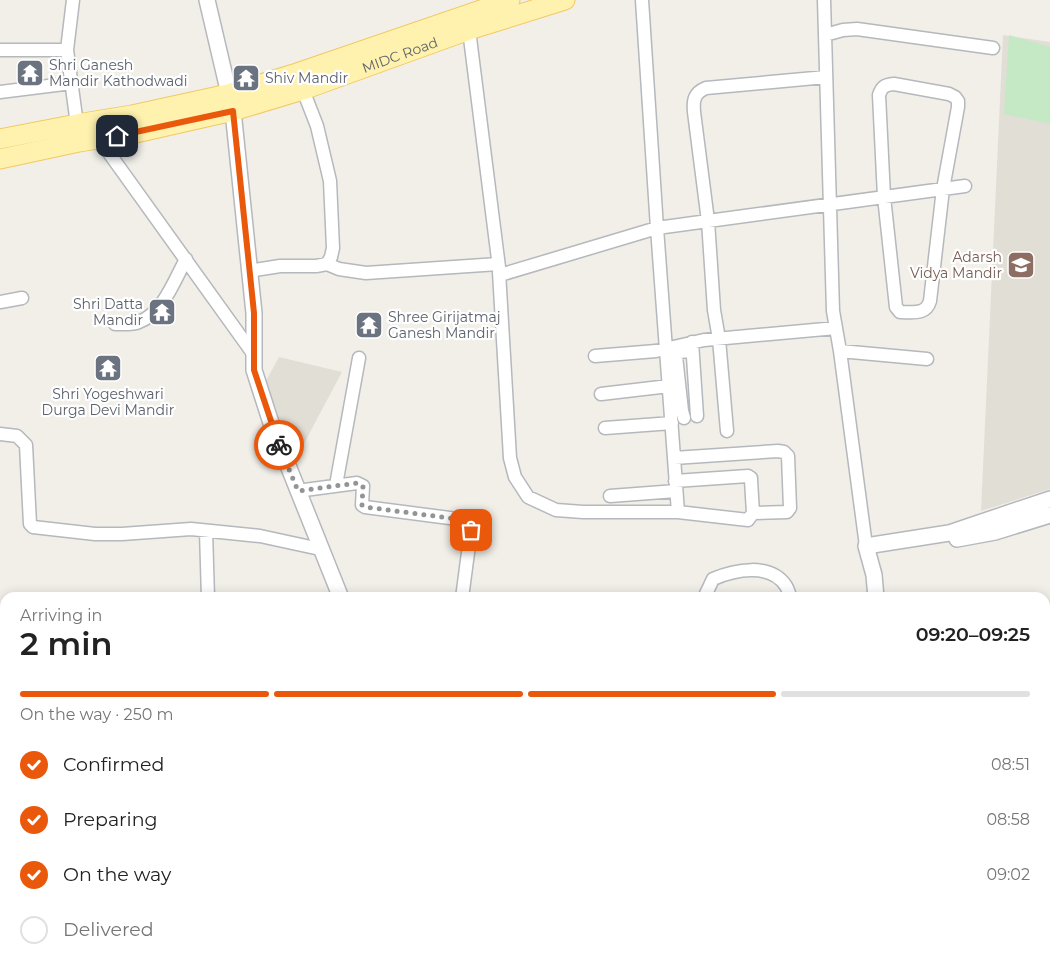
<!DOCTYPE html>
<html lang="en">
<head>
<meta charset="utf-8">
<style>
	body { margin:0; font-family:Montserrat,sans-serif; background:#f2f2f2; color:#222; height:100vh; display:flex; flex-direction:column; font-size:19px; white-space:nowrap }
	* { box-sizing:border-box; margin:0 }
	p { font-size:16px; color:#767676 }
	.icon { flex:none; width:28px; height:28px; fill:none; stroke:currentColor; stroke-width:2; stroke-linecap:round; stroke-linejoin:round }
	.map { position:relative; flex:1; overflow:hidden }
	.drawer { position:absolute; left:0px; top:592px; width:1050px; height:376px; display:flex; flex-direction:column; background:#fff; border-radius:15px 15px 0 0; box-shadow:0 2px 12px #0003 }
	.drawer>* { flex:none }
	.pin { position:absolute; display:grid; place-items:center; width:42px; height:42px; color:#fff; margin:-21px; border-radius:10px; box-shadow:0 2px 8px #0006 }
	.courier { position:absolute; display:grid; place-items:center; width:50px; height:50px; margin:-25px; border:4px solid #ea580c; border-radius:50%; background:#fff; color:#222; box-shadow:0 1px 6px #0007 }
	.overview em { font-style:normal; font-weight:600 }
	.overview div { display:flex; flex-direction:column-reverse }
	.overview { display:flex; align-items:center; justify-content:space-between; height:85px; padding:0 20px }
	h1 { font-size:32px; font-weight:600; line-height:38px }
	.bar { display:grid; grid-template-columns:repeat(4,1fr); gap:8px 5px; align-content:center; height:60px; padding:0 20px }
	.bar i { height:6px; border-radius:4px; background:#e0e0e0 }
	.bar .on { background:#ea580c }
	.bar p { grid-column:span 4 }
	ol { padding:0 20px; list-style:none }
	li { display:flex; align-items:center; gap:15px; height:55px }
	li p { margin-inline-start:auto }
	li .icon { padding:5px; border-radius:50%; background:#ea580c; color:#fff; stroke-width:4 }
	li:last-child { color:#767676 }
	li i { width:28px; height:28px; border:2px solid #e0e0e0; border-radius:50% }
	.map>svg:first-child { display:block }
	.education { fill:#e1ded6 }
	.green { fill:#c5e8c5 }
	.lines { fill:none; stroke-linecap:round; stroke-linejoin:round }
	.minor-casing { stroke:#b5b8bc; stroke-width:15 }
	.tertiary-casing { stroke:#b5b8bc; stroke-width:18 }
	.primary-casing { stroke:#f2c960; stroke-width:21 }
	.minor { stroke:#fff; stroke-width:12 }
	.tertiary { stroke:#fff; stroke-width:15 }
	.primary { stroke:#fff2af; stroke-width:19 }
	.done { stroke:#929495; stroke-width:5; stroke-dasharray:0 9 }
	.route { stroke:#ea580c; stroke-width:6 }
	.labels { text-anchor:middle; stroke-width:4.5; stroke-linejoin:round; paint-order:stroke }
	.street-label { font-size:14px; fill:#5f6368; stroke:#fff }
	.worship-label { font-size:14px; fill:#5b616d; stroke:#fff; text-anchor:start }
	.education-label { font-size:14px; fill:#785e54; stroke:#fff; text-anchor:end }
</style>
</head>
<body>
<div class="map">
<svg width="1050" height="968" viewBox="0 0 1050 968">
	<rect width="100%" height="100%" fill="#f1efe8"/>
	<path class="education" d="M 1003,35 L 1050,42 L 1050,489 L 981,511 Z
		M 279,357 L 342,372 L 292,466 L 261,390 Z"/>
	<path class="green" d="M 1009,35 L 1050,47 L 1050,124 L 1004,114 Z"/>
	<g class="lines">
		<g class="minor-casing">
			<path id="minor" d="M 73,0 L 67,50 L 78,132
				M 642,0 L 657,228 L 678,512
				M 824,0 L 833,311 L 840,351 L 866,546
				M 469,30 L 500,275 L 657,228 L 965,186
				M 825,35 L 843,30 L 857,29 L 993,48
				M 0,50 L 67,50
				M 894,84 L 949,94 L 955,97 L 958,101 L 958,107 L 943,189 L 930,301 C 926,315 913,312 900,312 L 896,307 L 884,197 L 879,95 C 882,86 885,85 894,84 Z
				M 0,92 L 72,83
				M 99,139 L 254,355
				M 327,264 L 339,269 L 366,273 L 498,264
				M 249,271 L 280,266 L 316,266 L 327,264 L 331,257 L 333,248 L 330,181 L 317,126 L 303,90
				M 499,272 L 510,458 L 515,477 L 528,497 L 556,510 L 583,512 L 678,512 L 748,520 L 753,513
				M 0,302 L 22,298
				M 115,324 C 122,324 132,325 139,322 C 163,313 174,281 186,259
				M 692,342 L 697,416
				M 840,351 L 927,359
				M 595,356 L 656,351 L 704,340 L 836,328
				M 601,394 L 669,386
				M 684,418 L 682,411 L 676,356 L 679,352 L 690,351
				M 605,428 L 672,423
				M 727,431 L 719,339 L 714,310 L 708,221 L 694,112 C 693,100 694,93 706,88 L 826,77
				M 0,434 L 17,436 L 26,445 L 30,524 L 33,527 L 95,534 L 122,534 L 191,529 L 260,536 L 320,549
				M 674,458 L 778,451 L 784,452 L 788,456 L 790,508 L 787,512 L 753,513 L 751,480 L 751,478 L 748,476 L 675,481
				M 336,485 L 359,358
				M 297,491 L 357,483 L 363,486 L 362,505 L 365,507 L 465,520 L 469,522 L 471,530 L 462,598
				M 610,496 L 676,491
				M 206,531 L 208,598
				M 704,598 L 713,579 C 734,570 770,562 786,586 C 788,589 789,594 791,598
				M 0,634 L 5,635
				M 0,783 L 5,782
				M 71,968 L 72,964
				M 172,968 L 172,964
				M 299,968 L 299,964
				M 597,968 L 597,964
				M 680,968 L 680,964"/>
		</g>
		<g class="tertiary-casing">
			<path id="tertiary" d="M 207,0 L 233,111 L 254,313 L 254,370 L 271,423 L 341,598
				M 957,539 L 995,532 L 1050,515
				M 876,598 L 874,575 L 866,546 L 949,533 L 1050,499
				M 0,864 L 5,866
				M 1045,958 L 1050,960
				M 401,964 L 404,968
				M 907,964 L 910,968"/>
		</g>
		<g class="primary-casing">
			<g id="primary">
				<path d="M 0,139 L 77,124 L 132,115 L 228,94 L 297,73 L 510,0"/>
				<path id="s1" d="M 0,159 L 79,142 L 136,133 L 233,111 L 303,90 L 469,30 L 565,0"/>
			</g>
		</g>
		<use href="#minor" class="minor"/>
		<use href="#tertiary" class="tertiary"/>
		<use href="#primary" class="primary"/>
	</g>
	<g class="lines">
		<path class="done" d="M 279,445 L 298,491 L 357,483 L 363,486 L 362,505 L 365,507 L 465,520 L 469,522 L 471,530"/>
		<path class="route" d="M 117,136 L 233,111 L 254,313 L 254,370 L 279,445"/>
	</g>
	<defs>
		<g id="temple-square" transform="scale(1.4375)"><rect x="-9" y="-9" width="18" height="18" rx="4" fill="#6b7280" stroke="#fff"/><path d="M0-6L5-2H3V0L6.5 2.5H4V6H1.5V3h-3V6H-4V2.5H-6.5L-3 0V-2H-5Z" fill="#fff"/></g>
		<g id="school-square" transform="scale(1.4375)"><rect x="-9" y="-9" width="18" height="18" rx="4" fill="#8d6e63" stroke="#fff"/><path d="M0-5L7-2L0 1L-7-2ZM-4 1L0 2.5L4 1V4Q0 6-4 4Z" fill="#fff"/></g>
	</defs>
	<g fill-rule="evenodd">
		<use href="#temple-square" x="30" y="73"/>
		<use href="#temple-square" x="246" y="78"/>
		<use href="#school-square" x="1021" y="265"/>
		<use href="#temple-square" x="162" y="312"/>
		<use href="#temple-square" x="369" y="325"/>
		<use href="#temple-square" x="108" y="368"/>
	</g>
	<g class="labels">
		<g class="street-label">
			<text dy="5" stroke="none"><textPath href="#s1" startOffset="414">MIDC Road</textPath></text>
		</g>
		<g class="worship-label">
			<text x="49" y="70">Shri Ganesh<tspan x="49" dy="16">Mandir Kathodwadi</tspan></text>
			<text x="265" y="83">Shiv Mandir</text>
			<text x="143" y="309" text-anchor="end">Shri Datta<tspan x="143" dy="16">Mandir</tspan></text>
			<text x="388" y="322">Shree Girijatmaj<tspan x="388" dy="16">Ganesh Mandir</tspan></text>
			<text x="108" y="399" text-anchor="middle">Shri Yogeshwari<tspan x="108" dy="16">Durga Devi Mandir</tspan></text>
		</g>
		<g class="education-label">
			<text x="1002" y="262">Adarsh<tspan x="1002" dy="16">Vidya Mandir</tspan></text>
		</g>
	</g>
</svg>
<div class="pin" style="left:471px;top:530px;background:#ea580c"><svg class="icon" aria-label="bag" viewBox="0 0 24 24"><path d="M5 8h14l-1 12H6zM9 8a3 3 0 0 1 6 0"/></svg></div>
<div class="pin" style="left:117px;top:136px;background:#1f2937"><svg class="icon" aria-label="home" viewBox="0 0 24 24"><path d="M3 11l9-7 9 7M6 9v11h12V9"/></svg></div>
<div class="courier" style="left:279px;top:445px"><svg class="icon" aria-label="bike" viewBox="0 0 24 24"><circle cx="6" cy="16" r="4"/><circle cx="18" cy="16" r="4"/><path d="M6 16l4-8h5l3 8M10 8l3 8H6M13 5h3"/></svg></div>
<section class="drawer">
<div class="overview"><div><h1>2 min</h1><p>Arriving in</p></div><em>09:20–09:25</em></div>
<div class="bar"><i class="on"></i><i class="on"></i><i class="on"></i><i></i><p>On the way · 250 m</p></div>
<ol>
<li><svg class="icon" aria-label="check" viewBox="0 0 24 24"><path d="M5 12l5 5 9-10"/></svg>Confirmed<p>08:51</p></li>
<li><svg class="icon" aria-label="check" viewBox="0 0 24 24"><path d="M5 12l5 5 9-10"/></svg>Preparing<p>08:58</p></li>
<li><svg class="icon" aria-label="check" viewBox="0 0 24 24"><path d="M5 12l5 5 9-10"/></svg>On the way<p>09:02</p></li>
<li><i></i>Delivered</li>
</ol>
</section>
</div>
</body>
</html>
